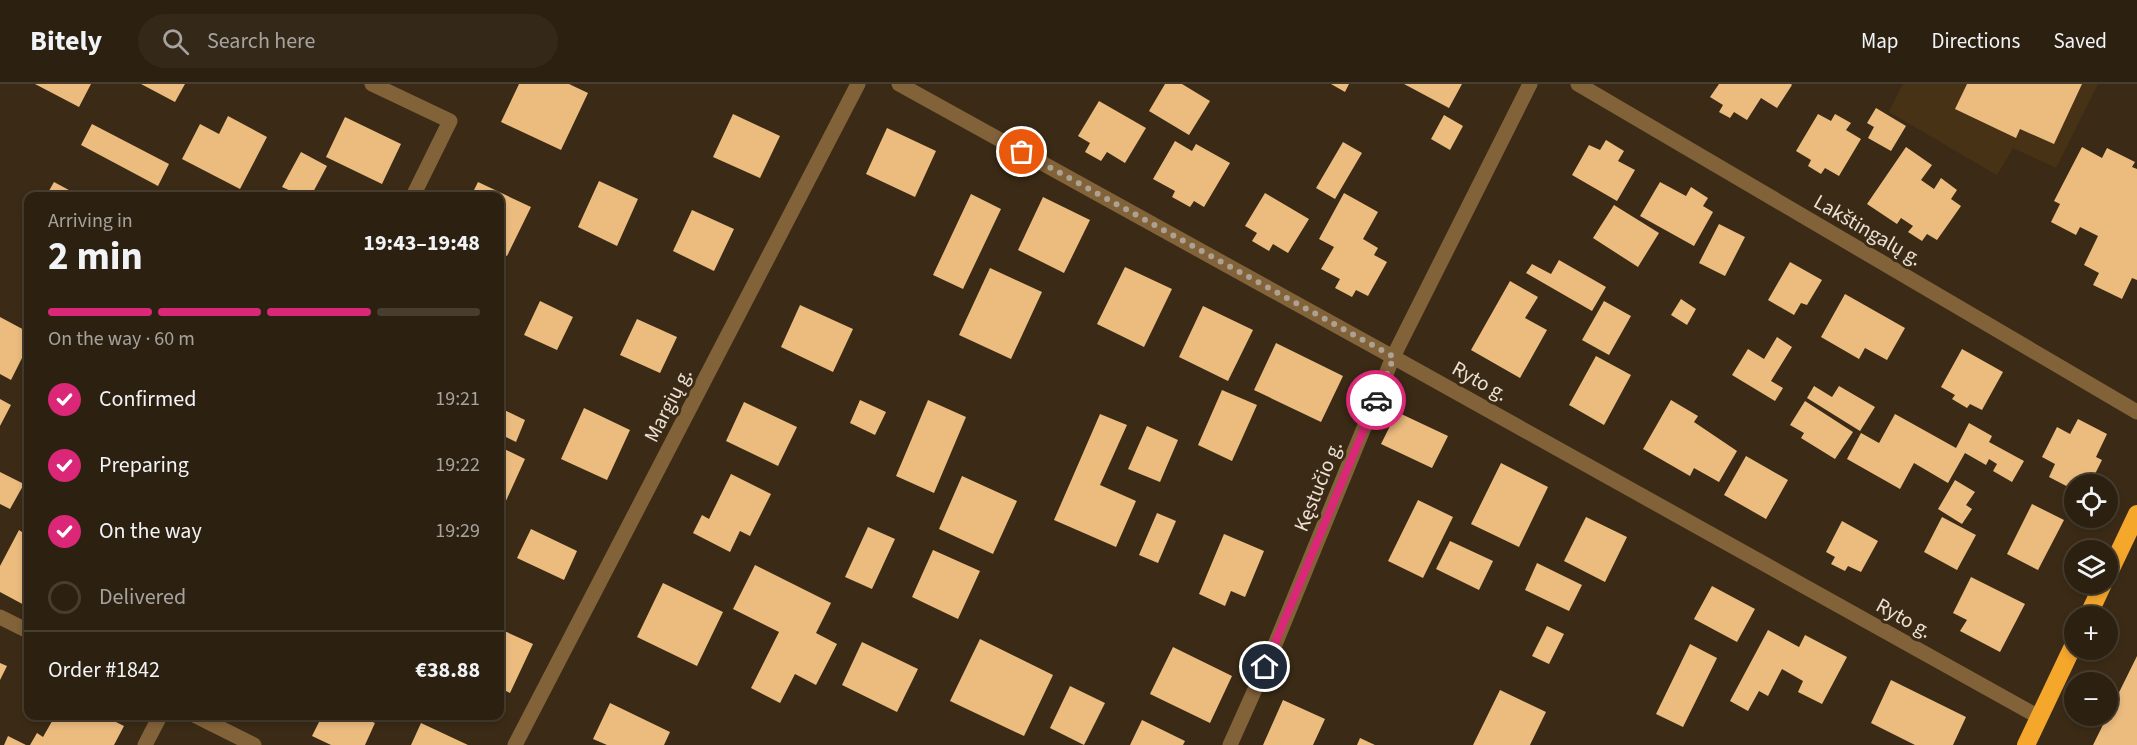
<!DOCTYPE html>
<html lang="en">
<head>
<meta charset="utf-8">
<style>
	body { margin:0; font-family:"Source Sans 3",sans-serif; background:#342819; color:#f1f3f6; height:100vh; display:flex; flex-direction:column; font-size:22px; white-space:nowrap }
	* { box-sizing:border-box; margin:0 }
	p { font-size:20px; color:#a6a39f }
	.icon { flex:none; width:33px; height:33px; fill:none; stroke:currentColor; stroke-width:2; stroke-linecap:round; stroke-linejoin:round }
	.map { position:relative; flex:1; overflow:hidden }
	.panel { position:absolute; left:24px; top:108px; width:480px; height:528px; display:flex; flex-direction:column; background:#2c2010; border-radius:12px; box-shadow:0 3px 9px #0003,0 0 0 2px #483e30 }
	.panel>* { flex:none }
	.buttons { position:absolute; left:2064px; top:390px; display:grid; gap:12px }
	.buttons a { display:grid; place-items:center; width:54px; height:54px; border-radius:50%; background:#2c2010; box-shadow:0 3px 9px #0003,0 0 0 2px #483e30; font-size:30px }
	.pin { position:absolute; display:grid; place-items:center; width:51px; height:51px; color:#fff; margin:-26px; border:3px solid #fff; border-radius:50%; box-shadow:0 2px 6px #0007 }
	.courier { position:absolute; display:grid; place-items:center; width:60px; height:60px; margin:-30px; border:4px solid #db2777; border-radius:50%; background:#fff; color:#222; box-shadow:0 2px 8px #0007 }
	.overview em { font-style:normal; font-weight:700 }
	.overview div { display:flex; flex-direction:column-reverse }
	.overview { display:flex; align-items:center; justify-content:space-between; height:102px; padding:0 24px }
	h1 { font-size:39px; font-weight:700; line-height:45px }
	.bar { display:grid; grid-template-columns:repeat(4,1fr); gap:9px 6px; align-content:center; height:72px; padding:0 24px }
	.bar i { height:8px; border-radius:4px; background:#483e30 }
	.bar .selected { background:#db2777 }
	.bar p { grid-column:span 4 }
	.line { display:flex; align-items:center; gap:15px; padding:0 24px; border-top:2px solid #483e30 }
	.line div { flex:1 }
	ol { padding:0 24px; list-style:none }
	li { display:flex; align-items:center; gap:18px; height:66px }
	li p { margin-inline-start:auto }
	li .icon { padding:6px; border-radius:50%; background:#db2777; color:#fff; stroke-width:4 }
	li:last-child { color:#a6a39f }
	li i { width:33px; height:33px; border:3px solid #483e30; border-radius:50% }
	header { display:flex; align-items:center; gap:36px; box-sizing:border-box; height:84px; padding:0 30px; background:#2c2010; border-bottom:2px solid #483e30 }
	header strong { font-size:28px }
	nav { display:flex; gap:33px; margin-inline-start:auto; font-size:21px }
	.search { width:420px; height:54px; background:#342819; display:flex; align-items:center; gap:15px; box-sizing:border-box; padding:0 21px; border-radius:33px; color:#a6a39f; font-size:22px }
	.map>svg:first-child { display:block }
	.built { fill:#473216 }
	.building { fill:#ecbc7f }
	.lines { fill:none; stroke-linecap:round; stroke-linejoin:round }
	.minor { stroke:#826239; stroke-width:15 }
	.highway { stroke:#f5a72c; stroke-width:18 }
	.done { stroke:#ada192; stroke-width:6; stroke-dasharray:0 10.8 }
	.route { stroke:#db2777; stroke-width:8 }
	.labels { text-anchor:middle; stroke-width:6; stroke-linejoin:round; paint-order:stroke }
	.street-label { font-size:21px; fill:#ebe1d4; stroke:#3b2b16 }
</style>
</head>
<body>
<header>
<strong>Bitely</strong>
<div class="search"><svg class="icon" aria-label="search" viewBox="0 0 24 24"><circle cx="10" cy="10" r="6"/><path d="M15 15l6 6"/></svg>Search here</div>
<nav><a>Map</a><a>Directions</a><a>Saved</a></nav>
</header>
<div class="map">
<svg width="2137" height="661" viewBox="0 0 2137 661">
	<rect width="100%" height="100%" fill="#3b2b16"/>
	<path class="built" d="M 1903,0 L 2098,0 L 2056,84 L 2013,64 L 1997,91 L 1889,28 Z"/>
	<path class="building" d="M 35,0 L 91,0 L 79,23 Z
		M 141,0 L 185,0 L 175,18 Z
		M 519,0 L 569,0 L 588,9 L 561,66 L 501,38 Z
		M 1165,0 L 1182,0 L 1210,17 L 1189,51 L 1149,27 Z
		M 1331,0 L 1349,0 L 1345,8 Z
		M 1404,0 L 1462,0 L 1449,24 Z
		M 1719,0 L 1791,0 L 1792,1 L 1777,24 L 1761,14 L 1747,36 L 1734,28 L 1730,34 L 1719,28 L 1723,21 L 1710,13 Z
		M 1967,0 L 2082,0 L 2054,60 L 2020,45 L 2016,54 L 1955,25 Z
		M 1099,17 L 1146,44 L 1125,79 L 1107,68 L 1101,77 L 1085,68 L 1090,59 L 1078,52 Z
		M 1876,24 L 1906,42 L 1891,67 L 1868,54 L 1874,43 L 1867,39 Z
		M 733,30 L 780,52 L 760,94 L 713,73 Z
		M 1818,30 L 1831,37 L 1835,30 L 1851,39 L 1846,46 L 1861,55 L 1839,92 L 1825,84 L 1821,90 L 1808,82 L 1811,76 L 1796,67 Z
		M 1444,31 L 1463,42 L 1450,66 L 1431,55 Z
		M 228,32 L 267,53 L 240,105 L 182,75 L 200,40 L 219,50 Z
		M 345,33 L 401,60 L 382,100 L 326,73 Z
		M 92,40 L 169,80 L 158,102 L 81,61 Z
		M 887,44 L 936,67 L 915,113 L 866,90 Z
		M 1606,56 L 1624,67 L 1618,77 L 1635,86 L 1617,117 L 1572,91 L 1589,61 L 1600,66 Z
		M 1175,57 L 1192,67 L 1196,60 L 1230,79 L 1204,123 L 1194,117 L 1190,123 L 1172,113 L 1175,107 L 1153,95 Z
		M 1343,58 L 1362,69 L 1335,115 L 1316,104 Z
		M 1906,63 L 1932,81 L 1921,96 L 1934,105 L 1941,94 L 1957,106 L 1951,115 L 1961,122 L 1937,156 L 1927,150 L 1922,157 L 1908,148 L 1913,142 L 1901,134 L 1897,140 L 1867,120 Z
		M 2082,63 L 2102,74 L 2107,64 L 2135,78 L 2132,83 L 2137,85 L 2137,196 L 2132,194 L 2122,215 L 2093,201 L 2099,189 L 2084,181 L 2098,152 L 2080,143 L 2076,151 L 2051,138 L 2060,120 L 2054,117 Z
		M 301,68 L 327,82 L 311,112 L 302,112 L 282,103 Z
		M 599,97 L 638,115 L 617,162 L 578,143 Z
		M 54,98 L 80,112 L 46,112 Z
		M 478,98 L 531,123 L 507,172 L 500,169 L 500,112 L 471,112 Z
		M 1660,98 L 1686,112 L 1691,103 L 1708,114 L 1703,122 L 1713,128 L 1694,162 L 1640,132 Z
		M 1265,109 L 1309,135 L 1288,169 L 1273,160 L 1269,167 L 1252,157 L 1257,149 L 1245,142 Z
		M 1344,109 L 1378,128 L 1363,155 L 1378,164 L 1374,171 L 1387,178 L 1368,212 L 1356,206 L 1352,213 L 1335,204 L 1340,195 L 1321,185 L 1334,163 L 1319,155 Z
		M 971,110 L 1001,125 L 963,205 L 933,191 Z
		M 1043,113 L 1090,136 L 1064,189 L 1018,166 Z
		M 1614,121 L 1659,149 L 1638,183 L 1593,154 Z
		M 692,126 L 734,145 L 714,187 L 673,167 Z
		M 1719,140 L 1745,153 L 1725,192 L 1699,179 Z
		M 1559,176 L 1606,203 L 1592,227 L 1526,189 L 1532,180 L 1551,190 Z
		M 1790,178 L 1822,196 L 1807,221 L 1801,219 L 1794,231 L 1768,216 Z
		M 1125,183 L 1172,205 L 1144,263 L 1097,240 Z
		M 990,184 L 1042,208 L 1011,275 L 959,251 Z
		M 1510,197 L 1538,213 L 1525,234 L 1547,246 L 1520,294 L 1471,266 Z
		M 1845,210 L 1905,244 L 1887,276 L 1865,264 L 1859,275 L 1821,253 Z
		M 1681,215 L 1696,225 L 1687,241 L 1671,231 Z
		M 540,217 L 573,233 L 557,266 L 524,251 Z
		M 1604,217 L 1631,232 L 1609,271 L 1582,256 Z
		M 800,221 L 853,245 L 833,288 L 781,263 Z
		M 1203,222 L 1253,246 L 1228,297 L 1179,273 Z
		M 0,233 L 28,248 L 28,262 L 11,296 L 0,290 Z
		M 637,235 L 677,253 L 660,289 L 620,271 Z
		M 1777,253 L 1792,263 L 1771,297 L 1783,304 L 1775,317 L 1732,291 L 1748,265 L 1764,275 Z
		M 1276,259 L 1343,292 L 1321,338 L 1254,306 Z
		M 1962,265 L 2003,288 L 1982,326 L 1970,320 L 1967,324 L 1952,315 L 1955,311 L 1941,303 Z
		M 1596,272 L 1631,291 L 1604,341 L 1569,321 Z
		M 1814,302 L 1832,313 L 1839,302 L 1875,323 L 1860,347 L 1807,314 Z
		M 1222,306 L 1257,321 L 1232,377 L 1198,361 Z
		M 0,315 L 11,321 L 0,342 Z
		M 860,316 L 886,328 L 875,351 L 850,339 Z
		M 928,316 L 966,333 L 934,409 L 896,392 Z
		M 1671,316 L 1698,332 L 1694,338 L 1737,367 L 1719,398 L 1694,384 L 1690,392 L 1643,365 Z
		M 1805,317 L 1853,348 L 1835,375 L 1801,354 L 1804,349 L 1790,341 Z
		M 744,318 L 797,343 L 778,382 L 726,357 Z
		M 500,324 L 525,336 L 516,358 L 500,350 Z
		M 584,324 L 630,346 L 607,396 L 561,375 Z
		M 1397,328 L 1448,352 L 1432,384 L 1381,360 Z
		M 1100,330 L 1127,341 L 1100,401 L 1136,417 L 1116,463 L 1054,436 Z
		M 1895,330 L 1956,364 L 1969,339 L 1992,352 L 1989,358 L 2024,377 L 2012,398 L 1993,387 L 1997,380 L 1989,375 L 1986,381 L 1965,369 L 1948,399 L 1914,379 L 1900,405 L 1847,375 L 1861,349 L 1879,359 Z
		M 2078,335 L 2107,350 L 2096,373 L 2102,376 L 2091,398 L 2085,395 L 2082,400 L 2074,400 L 2074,406 L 2049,393 L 2055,380 L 2042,373 L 2057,343 L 2070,350 Z
		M 1147,342 L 1178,356 L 1160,398 L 1128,385 Z
		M 500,363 L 525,375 L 500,430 Z
		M 1746,372 L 1788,396 L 1766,435 L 1724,411 Z
		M 1501,379 L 1548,403 L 1519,463 L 1471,440 Z
		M 0,388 L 24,400 L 10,425 L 0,420 Z
		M 731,390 L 771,410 L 750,452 L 740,447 L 730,468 L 693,449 L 702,431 L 709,435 Z
		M 962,392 L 1017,417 L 993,470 L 939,445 Z
		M 1955,396 L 1975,408 L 1966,421 L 1972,425 L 1962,440 L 1938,425 Z
		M 1418,416 L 1453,433 L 1423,494 L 1388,477 Z
		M 2032,420 L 2064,436 L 2038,486 L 2007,470 Z
		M 1157,429 L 1176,437 L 1158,479 L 1139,471 Z
		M 1586,433 L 1627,453 L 1605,498 L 1564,477 Z
		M 1942,433 L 1976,451 L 1957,486 L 1924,468 Z
		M 1842,437 L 1878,457 L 1861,488 L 1848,482 L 1845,487 L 1831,480 L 1835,473 L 1826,468 Z
		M 868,443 L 895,455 L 872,505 L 845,493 Z
		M 531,445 L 577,467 L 564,496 L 517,474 Z
		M 19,446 L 28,452 L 28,523 L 0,508 L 0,482 Z
		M 1224,450 L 1264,467 L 1245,513 L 1231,507 L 1225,522 L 1199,510 Z
		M 1450,457 L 1493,477 L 1479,506 L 1436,485 Z
		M 933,466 L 980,487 L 958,535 L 912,513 Z
		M 1537,479 L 1582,501 L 1569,527 L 1525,506 Z
		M 755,481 L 831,519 L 816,549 L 837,560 L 816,601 L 795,590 L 780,619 L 751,604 L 779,548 L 733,525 Z
		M 1971,493 L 2025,520 L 2000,568 L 1960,547 L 1967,536 L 1953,529 Z
		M 663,499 L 723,528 L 697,582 L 637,553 Z
		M 1712,502 L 1755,525 L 1737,558 L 1694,535 Z
		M 1547,542 L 1564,550 L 1549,580 L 1532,572 Z
		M 500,545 L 533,560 L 510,609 L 500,604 Z
		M 1768,546 L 1799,563 L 1805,551 L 1847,573 L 1822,620 L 1798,608 L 1803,597 L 1782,585 L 1768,612 L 1759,607 L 1748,627 L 1730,617 Z
		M 980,555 L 1053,591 L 1024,652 L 950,617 Z
		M 862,558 L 918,585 L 897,628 L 842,601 Z
		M 1690,560 L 1717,574 L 1683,643 L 1656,630 Z
		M 1173,563 L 1232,592 L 1210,639 L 1150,610 Z
		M 2137,572 L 2137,661 L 2093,661 Z
		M 0,579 L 7,582 L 0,596 Z
		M 1891,596 L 1966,633 L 1953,661 L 1915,661 L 1871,639 Z
		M 1070,602 L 1105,619 L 1084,661 L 1050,644 Z
		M 1500,606 L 1546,628 L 1530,661 L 1473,661 Z
		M 1283,616 L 1325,635 L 1313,661 L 1263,661 Z
		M 610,619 L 670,648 L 664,661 L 607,661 L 593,655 Z
		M 55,632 L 104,632 L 124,642 L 114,661 L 30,661 L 37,649 L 43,653 Z
		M 322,632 L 358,632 L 375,639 L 365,661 L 331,661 L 312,652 Z
		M 1142,636 L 1185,657 L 1183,661 L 1130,661 Z
		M 421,639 L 468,661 L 411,661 Z
		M 8,652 L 26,661 L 4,661 Z
		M 1360,654 L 1375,661 L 1357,661 Z"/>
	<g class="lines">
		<path class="minor" d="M 372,0 L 450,37 L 413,112
			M 899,0 L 1393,273 L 2039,633
			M 1578,0 L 2137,328
			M 0,533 L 28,547
			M 196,632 L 254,661
			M 145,661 L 160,632
			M 515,661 L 858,0
			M 1230,661 L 1274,563 L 1393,273 L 1530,0"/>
		<path class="highway" d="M 2108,491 L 2137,430
			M 2088,532 L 2103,500
			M 2026,661 L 2074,560"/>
	</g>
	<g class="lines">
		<path class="done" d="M 1022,68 L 1394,273 L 1376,316"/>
		<path class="route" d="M 1265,583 L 1376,316"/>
	</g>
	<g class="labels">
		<g class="street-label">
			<text transform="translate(1868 146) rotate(30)" y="7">Lakštingalų g.</text>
			<text transform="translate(1480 297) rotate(29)" y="7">Ryto g.</text>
			<text transform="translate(668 321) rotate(-63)" y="7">Margių g.</text>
			<text transform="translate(1318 402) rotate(-68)" y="7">Kęstučio g.</text>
			<text transform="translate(1904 534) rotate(29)" y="7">Ryto g.</text>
		</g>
	</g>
</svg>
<div class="buttons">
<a><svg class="icon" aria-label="locate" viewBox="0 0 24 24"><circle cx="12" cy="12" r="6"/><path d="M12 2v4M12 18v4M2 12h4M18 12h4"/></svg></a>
<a><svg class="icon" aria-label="layers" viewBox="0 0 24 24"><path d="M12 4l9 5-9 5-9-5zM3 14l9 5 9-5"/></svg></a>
<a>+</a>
<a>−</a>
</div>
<div class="pin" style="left:1022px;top:68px;background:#ea580c"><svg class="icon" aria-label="bag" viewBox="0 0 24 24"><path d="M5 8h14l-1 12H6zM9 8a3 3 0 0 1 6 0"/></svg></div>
<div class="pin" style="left:1265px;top:583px;background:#1f2937"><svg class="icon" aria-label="home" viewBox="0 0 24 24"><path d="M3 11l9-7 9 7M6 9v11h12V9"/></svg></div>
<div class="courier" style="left:1376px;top:316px"><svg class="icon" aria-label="car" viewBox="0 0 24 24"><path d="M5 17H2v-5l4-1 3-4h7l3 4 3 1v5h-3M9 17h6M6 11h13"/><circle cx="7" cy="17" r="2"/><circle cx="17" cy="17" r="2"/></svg></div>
<section class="panel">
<div class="overview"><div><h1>2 min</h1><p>Arriving in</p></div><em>19:43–19:48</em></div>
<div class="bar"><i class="selected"></i><i class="selected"></i><i class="selected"></i><i></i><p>On the way · 60 m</p></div>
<ol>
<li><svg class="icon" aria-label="check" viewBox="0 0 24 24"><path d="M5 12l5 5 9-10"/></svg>Confirmed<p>19:21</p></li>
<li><svg class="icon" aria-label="check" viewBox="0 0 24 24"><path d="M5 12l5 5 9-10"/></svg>Preparing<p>19:22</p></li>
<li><svg class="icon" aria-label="check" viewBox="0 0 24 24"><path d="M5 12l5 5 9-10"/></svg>On the way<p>19:29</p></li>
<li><i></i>Delivered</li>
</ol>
<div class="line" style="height:78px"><div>Order #1842</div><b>€38.88</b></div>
</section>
</div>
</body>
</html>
